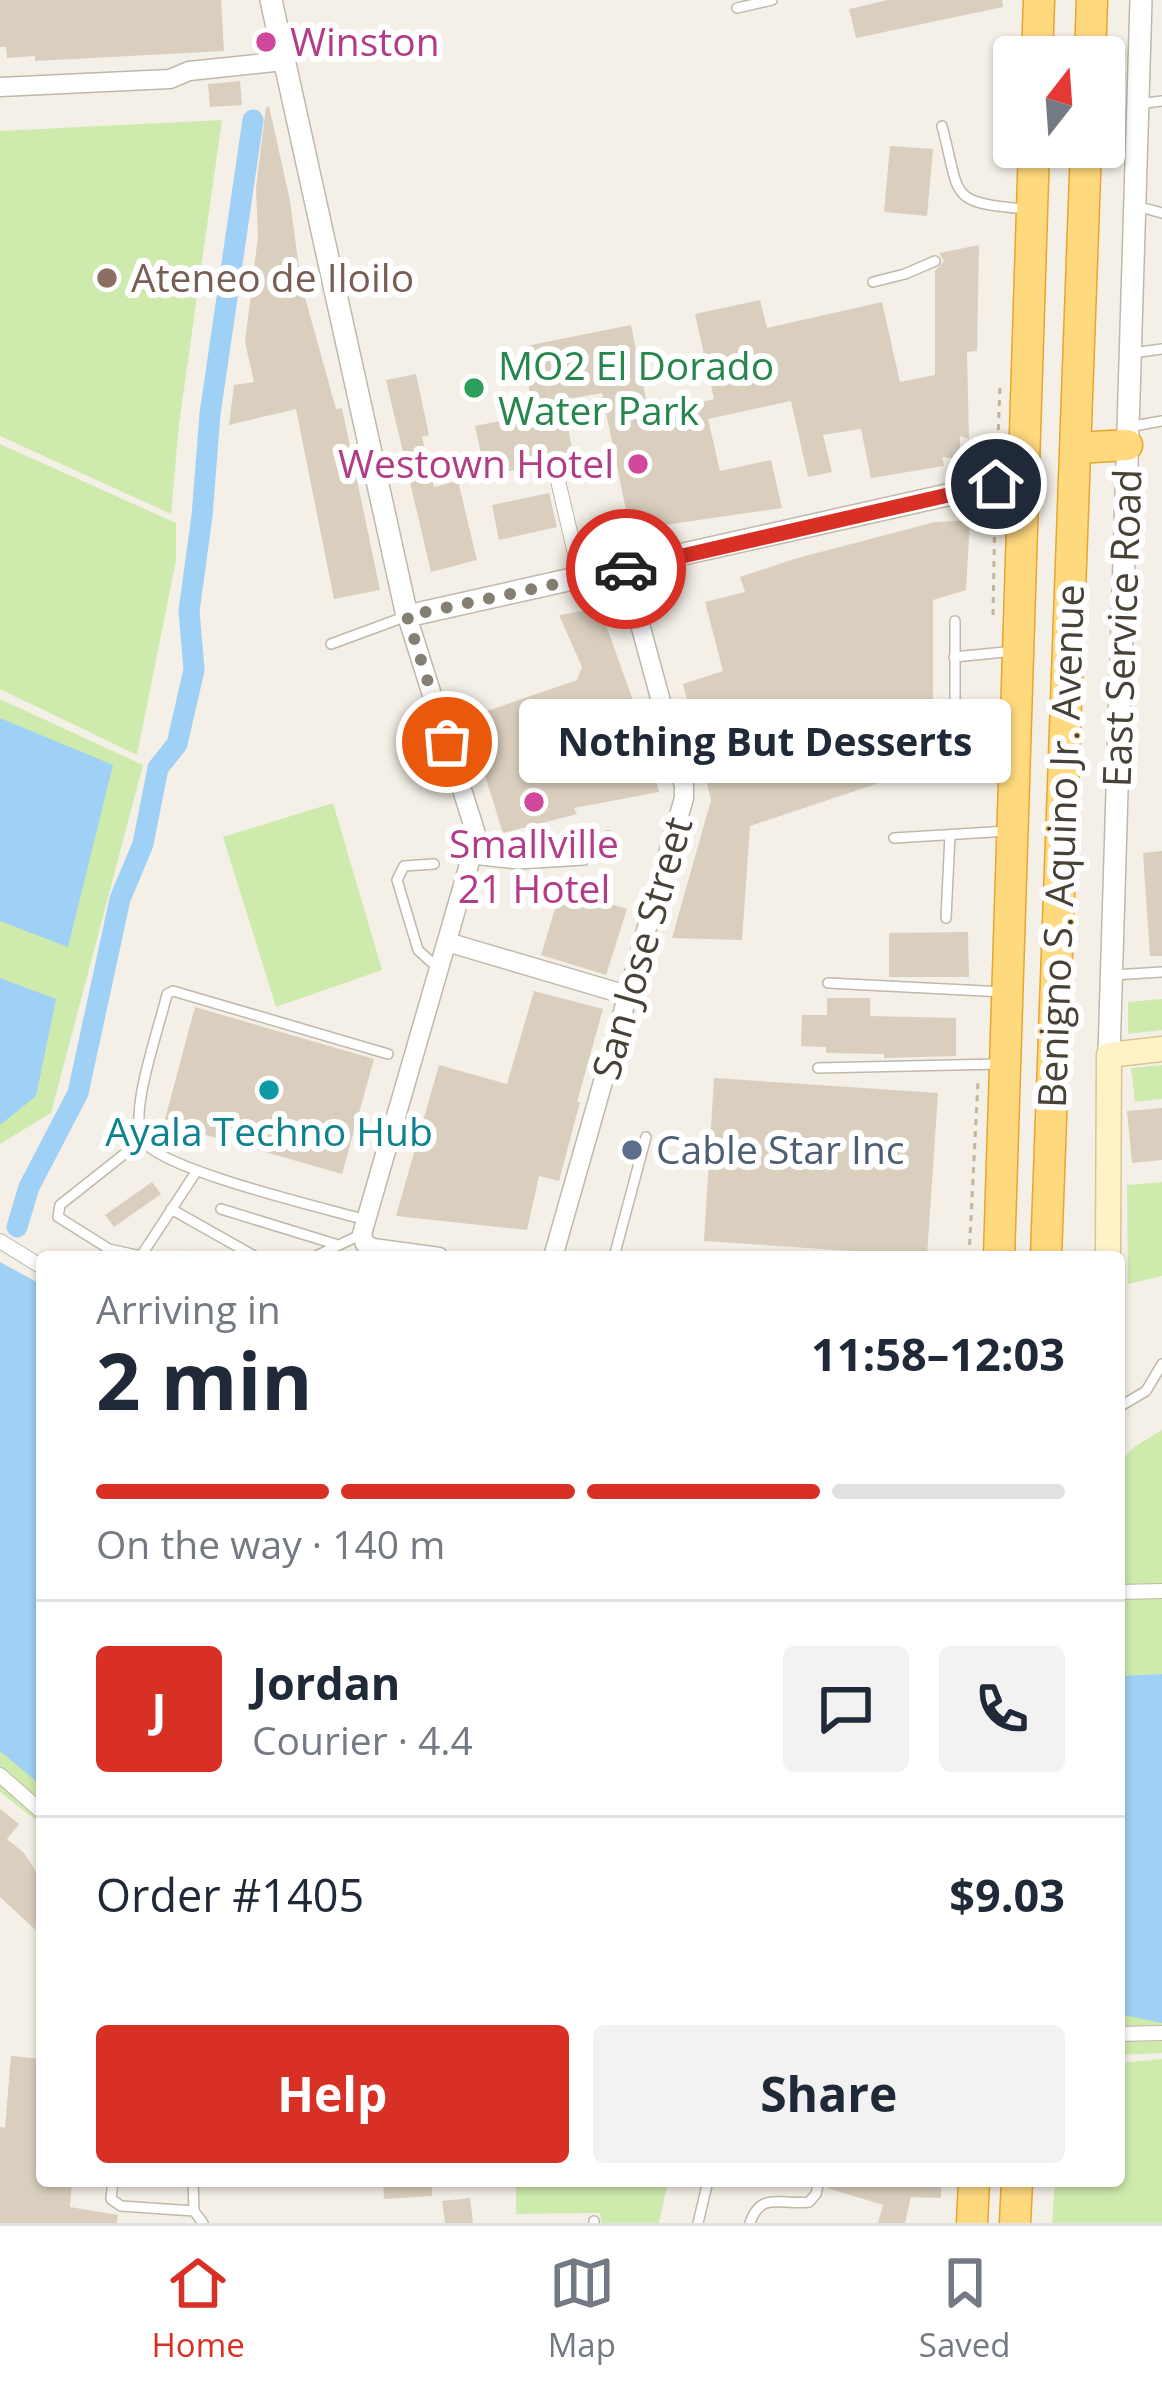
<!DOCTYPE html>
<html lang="en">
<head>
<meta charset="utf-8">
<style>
	body { margin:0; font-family:"Open Sans",sans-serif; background:#f2f2f3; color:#1f2937; height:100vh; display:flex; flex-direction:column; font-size:45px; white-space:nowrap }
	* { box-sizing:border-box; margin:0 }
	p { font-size:39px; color:#747a83 }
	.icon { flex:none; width:66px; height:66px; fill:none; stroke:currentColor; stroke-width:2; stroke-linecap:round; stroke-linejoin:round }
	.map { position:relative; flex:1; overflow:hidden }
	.sheet { position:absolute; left:36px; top:1251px; width:1089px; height:936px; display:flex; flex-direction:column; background:#fff; border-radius:12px; box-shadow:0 3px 9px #0004 }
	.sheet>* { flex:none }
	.needle { width:78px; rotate:17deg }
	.fabs { position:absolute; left:993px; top:36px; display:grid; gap:24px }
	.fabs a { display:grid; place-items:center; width:132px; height:132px; border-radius:12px; background:#fff; box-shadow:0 3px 9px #0004; font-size:60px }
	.pin { position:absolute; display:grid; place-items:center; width:102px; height:102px; color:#fff; margin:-51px; border:6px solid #fff; border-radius:50%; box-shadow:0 3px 12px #0007 }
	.courier { position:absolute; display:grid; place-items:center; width:120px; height:120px; margin:-60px; border:9px solid #d93025; border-radius:50%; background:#fff; color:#222; box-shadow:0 3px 15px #0007 }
	.bubble { position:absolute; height:84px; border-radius:12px; background:#fff; box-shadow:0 3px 9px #0004; font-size:39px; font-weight:700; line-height:84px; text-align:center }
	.summary em { font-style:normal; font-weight:700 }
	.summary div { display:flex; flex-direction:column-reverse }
	.summary { display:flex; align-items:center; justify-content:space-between; height:204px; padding:0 60px }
	h1 { font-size:78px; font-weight:700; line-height:90px }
	.bar { display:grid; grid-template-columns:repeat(4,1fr); gap:18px 12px; align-content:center; height:144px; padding:0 60px }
	.bar i { height:15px; border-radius:9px; background:#e0e1e3 }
	.bar .on { background:#d93025 }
	.bar p { grid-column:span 4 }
	.line { display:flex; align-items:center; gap:30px; padding:0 60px; border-top:3px solid #e0e1e3 }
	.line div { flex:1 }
	.round { display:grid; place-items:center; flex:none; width:126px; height:126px; border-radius:12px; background:#f2f2f3 }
	.button { display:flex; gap:24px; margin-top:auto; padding:24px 60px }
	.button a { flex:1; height:138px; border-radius:12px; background:#d93025; color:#fff; font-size:48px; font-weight:700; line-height:138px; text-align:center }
	.button a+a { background:#f2f2f3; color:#1f2937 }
	.menu { display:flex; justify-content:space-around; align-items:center; height:168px; border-top:3px solid #e0e1e3; background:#fff; font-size:33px; color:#747a83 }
	.menu a { display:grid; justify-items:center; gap:6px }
	.menu .on { color:#d93025 }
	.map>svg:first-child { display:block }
	.green { fill:#ceebad }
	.water { fill:#9fd0f5 }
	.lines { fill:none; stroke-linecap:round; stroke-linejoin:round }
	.canal { stroke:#9fd0f5; stroke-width:21 }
	.building { fill:#dacfbe }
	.service-casing { stroke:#c0b8a8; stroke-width:12 }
	.pedestrian-casing { stroke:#c0b8a8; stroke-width:16 }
	.minor-casing { stroke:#c0b8a8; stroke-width:21 }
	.tertiary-casing { stroke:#c0b8a8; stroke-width:24 }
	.secondary-casing { stroke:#d7c693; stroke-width:27 }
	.trunk-casing { stroke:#e7a62e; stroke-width:33 }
	.path { stroke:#c3b599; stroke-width:3; stroke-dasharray:6 6; stroke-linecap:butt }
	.service { stroke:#fff; stroke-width:9 }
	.pedestrian { stroke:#fff; stroke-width:14 }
	.minor { stroke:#fff; stroke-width:18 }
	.tertiary { stroke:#fff; stroke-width:21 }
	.secondary { stroke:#fff2c6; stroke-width:24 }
	.trunk { stroke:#ffd97e; stroke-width:30 }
	.done { stroke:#847e73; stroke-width:12; stroke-dasharray:0 21.6 }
	.route { stroke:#d93025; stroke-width:15 }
	.hotel-dot { fill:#d1479c; stroke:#fff; stroke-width:4.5 }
	.education-dot { fill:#8d6e63; stroke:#fff; stroke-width:4.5 }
	.leisure-dot { fill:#2e9e5b; stroke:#fff; stroke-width:4.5 }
	.culture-dot { fill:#0f9aa8; stroke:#fff; stroke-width:4.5 }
	.service-dot { fill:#5c6f8a; stroke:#fff; stroke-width:4.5 }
	.labels { text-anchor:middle; stroke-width:12; stroke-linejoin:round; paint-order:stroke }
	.hotel-label { font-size:39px; fill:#b23c85; stroke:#fff; text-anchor:start }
	.education-label { font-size:39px; fill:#785e54; stroke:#fff; text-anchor:start }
	.leisure-label { font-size:39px; fill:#27864d; stroke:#fff; text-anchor:start }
	.street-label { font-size:39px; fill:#484135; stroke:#fff }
	.culture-label { font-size:39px; fill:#0d838f; stroke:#fff }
	.service-label { font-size:39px; fill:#4e5e75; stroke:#fff; text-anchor:start }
</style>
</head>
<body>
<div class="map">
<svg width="1162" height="2223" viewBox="0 0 1162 2223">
	<rect width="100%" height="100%" fill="#f4f0e7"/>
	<path class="green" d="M 222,120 L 179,424 L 171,514 L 0,436 L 0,131 Z
		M 0,444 L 176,523 L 176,561 L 137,755 L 0,689 Z
		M 0,699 L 143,765 L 51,1113 L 0,1144 Z
		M 333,803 L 382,970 L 276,1007 L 223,837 Z
		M 1162,999 L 1162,1030 L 1128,1034 L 1128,1002 Z
		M 1162,1065 L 1162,1099 L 1135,1102 L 1131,1068 Z
		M 1162,1182 L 1162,1276 L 1128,1284 L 1127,1185 Z
		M 1162,1430 L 1162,1674 L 1119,1676 L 1119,1463 L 1134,1447 Z
		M 0,1733 L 42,1768 L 42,1825 L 0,1792 Z
		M 1119,1998 L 1162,2008 L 1162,2053 L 1119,2055 Z
		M 1162,2059 L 1162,2223 L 1052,2223 L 1055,2181 L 1119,2181 L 1119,2063 Z
		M 516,2181 L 668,2181 L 659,2223 L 601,2223 L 600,2213 L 516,2214 Z"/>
	<path class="water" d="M 0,718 L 113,765 L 68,947 L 0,921 Z
		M 0,978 L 56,999 L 36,1096 L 0,1125 Z
		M 0,1262 L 42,1285 L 42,1786 L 0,1751 Z
		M 1162,1674 L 1162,2023 L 1119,2014 L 1119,1676 Z"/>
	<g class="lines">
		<path class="canal" d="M 17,1227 L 29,1187 L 78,1093 L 120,899 L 143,844 L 158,768 L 177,744 L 194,670 L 189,611 L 202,516 L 210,414 L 253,120"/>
	</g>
	<path class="building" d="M 0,0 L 221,0 L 224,51 L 35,61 L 35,56 L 7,58 L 6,47 L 0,47 Z
		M 888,0 L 1002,0 L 1003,7 L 856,38 L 849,9 Z
		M 240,81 L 242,105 L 210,107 L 208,84 Z
		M 269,106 L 290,201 L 301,283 L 336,409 L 342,408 L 380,590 L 334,599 L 296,409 L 229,425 L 234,385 L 254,382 L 245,342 L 258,236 L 256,188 L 266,107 Z
		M 890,146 L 933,149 L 927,216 L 884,212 Z
		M 979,245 L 977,351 L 967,352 L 969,439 L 960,436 L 960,459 L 942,457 L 944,466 L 871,478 L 861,429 L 823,435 L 832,472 L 808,477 L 791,401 L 708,419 L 720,471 L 771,460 L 782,508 L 630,530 L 602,393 L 562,400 L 574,457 L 554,457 L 545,464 L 486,476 L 475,426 L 534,414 L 521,347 L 631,325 L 649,414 L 714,399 L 695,314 L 760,300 L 767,328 L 882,302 L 900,382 L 935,375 L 935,271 L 944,261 L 939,253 Z
		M 416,374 L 429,435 L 422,437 L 434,487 L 458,481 L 477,560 L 431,572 L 386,380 Z
		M 549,493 L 557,527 L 499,540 L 492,505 Z
		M 970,520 L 966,590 L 933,600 L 933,765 L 750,826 L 742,940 L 672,938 L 711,800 L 683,684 L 723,671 L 705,602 L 745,592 L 740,577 L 794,559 L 935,522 Z
		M 600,608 L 647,740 L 659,792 L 574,808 L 577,814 L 503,833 L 467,718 L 577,680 L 582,667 L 559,615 Z
		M 1162,851 L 1162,956 L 1150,956 L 1143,853 Z
		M 561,889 L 627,909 L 606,975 L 541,955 Z
		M 968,932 L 969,977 L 889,977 L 889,933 Z
		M 534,991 L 603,1009 L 577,1102 L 580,1102 L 559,1181 L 539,1176 L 527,1230 L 396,1216 L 439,1065 L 507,1084 Z
		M 827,998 L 870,998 L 870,1016 L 956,1018 L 956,1056 L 884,1058 L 884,1054 L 826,1053 L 826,1047 L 801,1046 L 802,1015 L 827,1015 Z
		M 195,1007 L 374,1059 L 342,1174 L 164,1123 Z
		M 714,1078 L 938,1093 L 927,1256 L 704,1241 Z
		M 1162,1108 L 1162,1160 L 1132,1163 L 1127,1111 Z
		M 152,1182 L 161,1194 L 114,1227 L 105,1215 Z
		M 0,1809 L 19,1824 L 7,1839 L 24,1853 L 42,1881 L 42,1936 L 0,1897 Z
		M 11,2056 L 42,2059 L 42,2181 L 72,2181 L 70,2207 L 118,2215 L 117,2223 L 0,2223 L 0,2127 L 5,2128 Z
		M 383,2181 L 432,2181 L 432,2196 L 384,2199 Z
		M 828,2181 L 941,2181 L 941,2198 L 911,2197 L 905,2223 L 878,2223 L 883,2205 L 827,2188 Z
		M 470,2198 L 473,2223 L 445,2223 L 442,2201 Z"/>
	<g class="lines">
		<g class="service-casing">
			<path id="service" d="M 737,8 L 772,0
				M 1138,104 L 1162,101
				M 942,126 C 961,198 947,202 1025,209
				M 1136,206 L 1162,213
				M 873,282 L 905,274 L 935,261
				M 1132,353 L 1162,349
				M 1128,427 L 1162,421
				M 331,644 L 407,616
				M 954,657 L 1015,651
				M 955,704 L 955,621
				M 894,838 L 1008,831
				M 472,859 L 518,864 L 584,860 L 608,836
				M 434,864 L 404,866 L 397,880 L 418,950 L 440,970
				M 946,918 L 950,835
				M 1113,975 L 1162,972
				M 828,983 L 1004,992
				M 818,1068 L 998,1064
				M 142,1140 L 60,1205 L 58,1217 L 109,1249 L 141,1256 L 196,1172
				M 171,1209 L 256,1257
				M 221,1209 L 335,1244
				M 366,1220 C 328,1209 156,1169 142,1139 C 129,1110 160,1026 167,994 L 173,991 L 388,1054
				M 314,1257 L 362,1234
				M 614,1257 L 646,1137
				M 1119,1407 L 1146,1391 L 1162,1364
				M 113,2181 L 111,2199 L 121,2206 L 194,2211 L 203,2223
				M 193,2181 L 194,2211
				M 594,2223 L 594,2221
				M 698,2223 L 708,2181
				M 750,2223 C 761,2190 783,2206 809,2202 L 816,2194 L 819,2181"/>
		</g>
		<g class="pedestrian-casing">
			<path id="pedestrian" d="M 555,468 L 581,579
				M 0,1241 L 42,1267
				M 1119,1592 L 1162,1591
				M 0,1775 L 42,1812
				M 1119,2034 L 1162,2033"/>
		</g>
		<g class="minor-casing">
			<path id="minor" d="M 0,87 L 170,79 L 189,71 L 284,61
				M 407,616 L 477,837 L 362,1234 L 365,1244 L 373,1248 L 439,1257
				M 447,942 L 630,996
				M 553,1257 L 684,798 L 684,786 L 625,569"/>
		</g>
		<g class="tertiary-casing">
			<path id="tertiary" d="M 271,0 L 407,616 L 1023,478
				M 1109,1055 L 1141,0"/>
		</g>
		<g class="secondary-casing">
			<path id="secondary" d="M 1108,1257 L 1109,1055 L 1162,1049"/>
		</g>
		<g class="trunk-casing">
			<path id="trunk" d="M 1037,57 L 1039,0
				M 1090,57 L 1092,0
				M 1077,448 L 1127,445
				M 999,1257 L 1034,147
				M 1046,1257 L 1086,147
				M 972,2223 L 974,2181
				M 1015,2223 L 1017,2181"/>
		</g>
		<path class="path" d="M 1012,136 L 1014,78
			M 997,466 L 1000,385
			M 993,615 L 995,505
			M 180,1257 L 184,1250 L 195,1257
			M 969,1257 L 978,1081"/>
		<use href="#service" class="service"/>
		<use href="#pedestrian" class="pedestrian"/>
		<use href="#minor" class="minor"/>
		<use href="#tertiary" class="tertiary"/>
		<use href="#secondary" class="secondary"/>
		<use href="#trunk" class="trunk"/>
	</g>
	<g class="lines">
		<path class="done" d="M 447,742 L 407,616 L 626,569"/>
		<path class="route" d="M 626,569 L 996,484"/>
	</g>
	<g class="hotel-dot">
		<circle cx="266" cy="42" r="12"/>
		<circle cx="638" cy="464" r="12"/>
		<circle cx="534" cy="802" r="12"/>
	</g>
	<circle class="education-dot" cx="107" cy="278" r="12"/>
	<circle class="leisure-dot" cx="474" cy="388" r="12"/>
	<circle class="culture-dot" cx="269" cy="1090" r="12"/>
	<circle class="service-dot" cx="632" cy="1150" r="12"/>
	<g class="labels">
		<g class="hotel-label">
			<text x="290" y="56">Winston</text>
			<text x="614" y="478" text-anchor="end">Westown Hotel</text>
			<text x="534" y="858" text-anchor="middle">Smallville<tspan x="534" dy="45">21 Hotel</tspan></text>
		</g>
		<g class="education-label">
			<text x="131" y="292">Ateneo de Iloilo</text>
		</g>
		<g class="leisure-label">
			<text x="498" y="380">MO2 El Dorado<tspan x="498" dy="45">Water Park</tspan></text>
		</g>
		<g class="street-label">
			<text transform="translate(1122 628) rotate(-88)" y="14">East Service Road</text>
			<text transform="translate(1061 846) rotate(-88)" y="14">Benigno S. Aquino Jr. Avenue</text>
			<text transform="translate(642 948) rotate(-74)" y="14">San Jose Street</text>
		</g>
		<g class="culture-label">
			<text x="269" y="1146">Ayala Techno Hub</text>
		</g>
		<g class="service-label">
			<text x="656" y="1164">Cable Star Inc</text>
		</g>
	</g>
</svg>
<div class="fabs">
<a><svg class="needle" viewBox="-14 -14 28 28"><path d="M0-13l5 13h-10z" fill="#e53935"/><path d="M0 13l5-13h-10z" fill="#747a83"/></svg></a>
</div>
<div class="pin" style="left:447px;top:742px;background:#ea580c"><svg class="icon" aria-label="bag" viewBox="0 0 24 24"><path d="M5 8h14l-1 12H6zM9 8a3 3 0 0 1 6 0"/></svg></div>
<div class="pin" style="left:996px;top:484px;background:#1f2937"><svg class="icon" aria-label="home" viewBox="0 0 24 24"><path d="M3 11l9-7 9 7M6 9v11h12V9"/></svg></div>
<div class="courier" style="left:626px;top:569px"><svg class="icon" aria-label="car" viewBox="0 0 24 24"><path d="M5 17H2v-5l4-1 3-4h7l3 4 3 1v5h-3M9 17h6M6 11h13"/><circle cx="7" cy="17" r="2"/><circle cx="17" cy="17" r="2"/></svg></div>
<div class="bubble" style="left:519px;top:699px;width:492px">Nothing But Desserts</div>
<section class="sheet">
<div class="summary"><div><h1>2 min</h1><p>Arriving in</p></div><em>11:58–12:03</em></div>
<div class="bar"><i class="on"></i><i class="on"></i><i class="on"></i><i></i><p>On the way · 140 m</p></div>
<div class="line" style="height:216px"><b class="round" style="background:#d93025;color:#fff">J</b><div><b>Jordan</b><p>Courier · 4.4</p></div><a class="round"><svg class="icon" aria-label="chat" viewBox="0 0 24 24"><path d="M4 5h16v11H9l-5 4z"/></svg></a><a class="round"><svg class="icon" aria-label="phone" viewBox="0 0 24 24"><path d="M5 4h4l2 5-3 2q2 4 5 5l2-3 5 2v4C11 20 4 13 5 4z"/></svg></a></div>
<div class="line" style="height:156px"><div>Order #1405</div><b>$9.03</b></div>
<div class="button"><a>Help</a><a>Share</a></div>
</section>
</div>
<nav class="menu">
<a class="on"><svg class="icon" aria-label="home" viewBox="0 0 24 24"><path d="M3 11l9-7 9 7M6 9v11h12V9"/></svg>Home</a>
<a><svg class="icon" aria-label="map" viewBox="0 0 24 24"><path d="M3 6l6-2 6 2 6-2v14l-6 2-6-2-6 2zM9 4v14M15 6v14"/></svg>Map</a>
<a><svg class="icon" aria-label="saved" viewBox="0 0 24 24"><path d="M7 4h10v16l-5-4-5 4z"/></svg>Saved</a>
</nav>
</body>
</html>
